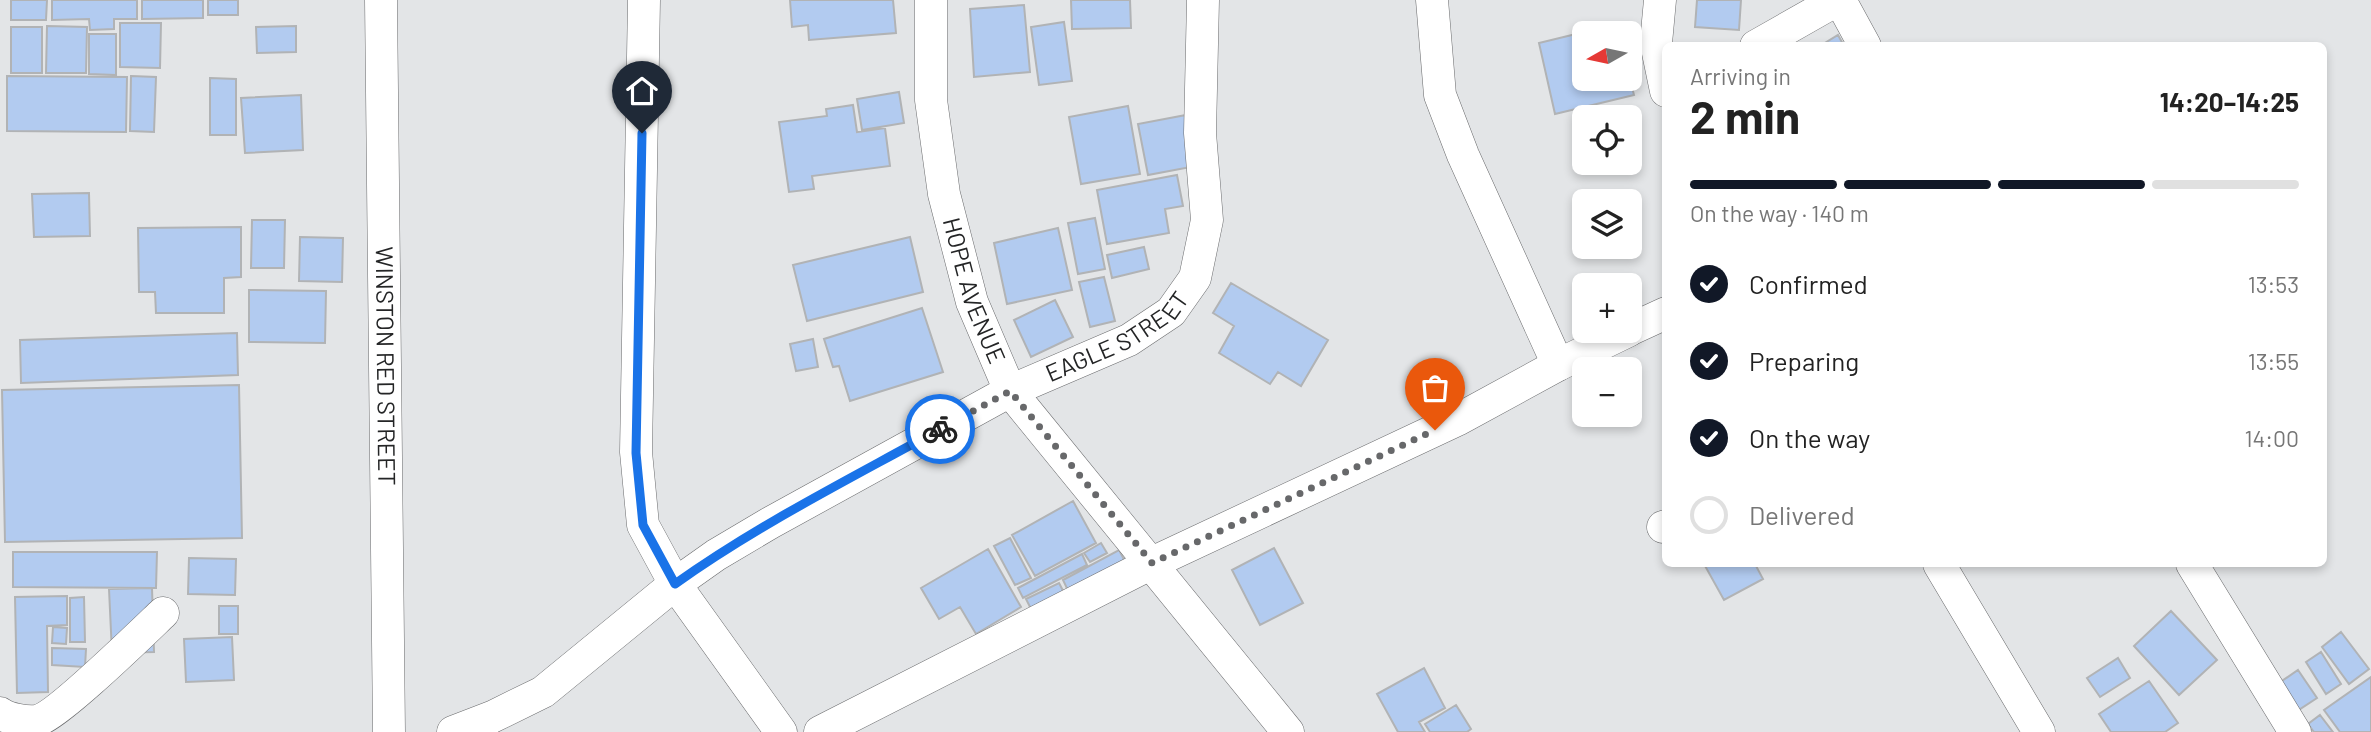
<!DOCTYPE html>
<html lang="en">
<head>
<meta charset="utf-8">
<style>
	body { margin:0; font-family:Barlow,sans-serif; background:#f2f2f2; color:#222; height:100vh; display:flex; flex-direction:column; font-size:26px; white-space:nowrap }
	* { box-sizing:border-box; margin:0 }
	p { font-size:23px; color:#767676 }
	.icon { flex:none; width:38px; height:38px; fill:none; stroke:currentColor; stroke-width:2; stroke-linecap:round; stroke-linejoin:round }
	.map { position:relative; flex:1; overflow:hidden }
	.drawer { position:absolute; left:1662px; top:42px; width:665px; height:525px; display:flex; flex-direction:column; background:#fff; border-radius:10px; box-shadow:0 4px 10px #0003 }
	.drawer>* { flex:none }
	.needle { width:46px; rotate:261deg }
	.fabs { position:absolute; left:1572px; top:21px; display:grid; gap:14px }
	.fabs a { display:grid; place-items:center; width:70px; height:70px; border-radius:10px; background:#fff; box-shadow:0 4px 10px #0003; font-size:35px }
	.pin { position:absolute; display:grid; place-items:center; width:60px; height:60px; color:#fff; margin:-72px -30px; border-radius:50% 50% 50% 0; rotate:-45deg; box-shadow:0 0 7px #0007 }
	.pin .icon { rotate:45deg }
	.courier { position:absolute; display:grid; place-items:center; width:70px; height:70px; margin:-35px; border:5px solid #1a73e8; border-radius:50%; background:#fff; color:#222; box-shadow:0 2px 9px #0007 }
	.headline em { font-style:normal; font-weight:700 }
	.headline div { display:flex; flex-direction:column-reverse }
	.headline { display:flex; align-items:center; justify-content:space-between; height:119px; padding:0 28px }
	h1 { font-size:46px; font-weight:700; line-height:52px }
	.bar { display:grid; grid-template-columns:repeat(4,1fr); gap:10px 7px; align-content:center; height:84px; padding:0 28px }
	.bar i { height:9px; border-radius:5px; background:#e0e0e0 }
	.bar .active { background:#111827 }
	.bar p { grid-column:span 4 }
	ol { padding:0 28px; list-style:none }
	li { display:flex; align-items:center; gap:21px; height:77px }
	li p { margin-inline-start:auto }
	li .icon { padding:7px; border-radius:50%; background:#111827; color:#fff; stroke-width:4 }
	li:last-child { color:#767676 }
	li i { width:38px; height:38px; border:4px solid #e0e0e0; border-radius:50% }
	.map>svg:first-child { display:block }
	.building { fill:#b2cbf0; stroke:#b1b3b5; stroke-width:2 }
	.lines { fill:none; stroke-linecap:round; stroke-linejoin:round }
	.minor-casing { stroke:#6a6b6d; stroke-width:33 }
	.minor { stroke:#fff; stroke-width:32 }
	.done { stroke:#67686a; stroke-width:7; stroke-dasharray:0 12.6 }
	.route { stroke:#1a73e8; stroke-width:9 }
	.labels { text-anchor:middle; stroke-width:6; stroke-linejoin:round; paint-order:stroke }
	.street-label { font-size:24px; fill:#242526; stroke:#f0f2f4 }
</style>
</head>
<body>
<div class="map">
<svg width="2371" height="732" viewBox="0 0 2371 732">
	<rect width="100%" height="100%" fill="#e3e5e7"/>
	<path class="building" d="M 11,0 L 47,0 L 46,20 L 11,20 Z
		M 52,0 L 137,0 L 137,19 L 114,19 L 114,29 L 90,30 L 89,19 L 52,20 Z
		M 142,0 L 203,0 L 203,18 L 142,19 Z
		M 208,0 L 238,0 L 238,15 L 208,15 Z
		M 790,0 L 893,0 L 896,33 L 809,40 L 808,25 L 792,27 Z
		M 1071,0 L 1130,0 L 1131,28 L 1072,29 Z
		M 1697,0 L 1741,0 L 1739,30 L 1695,27 Z
		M 1024,5 L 1030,72 L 974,77 L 970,9 Z
		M 1064,22 L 1072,81 L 1039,85 L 1031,27 Z
		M 120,23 L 161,23 L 160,68 L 120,67 Z
		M 1617,24 L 1619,33 L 1584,33 L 1584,79 L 1629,79 L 1629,76 L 1634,95 L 1555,114 L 1539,43 Z
		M 47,26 L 87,27 L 86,73 L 46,73 Z
		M 296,26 L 296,52 L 257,53 L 256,27 Z
		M 11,27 L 42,27 L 42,73 L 11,73 Z
		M 89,34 L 116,34 L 116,75 L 89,74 Z
		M 1838,35 L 1844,46 L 1820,46 Z
		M 7,76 L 127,77 L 126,132 L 7,131 Z
		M 131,76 L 156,77 L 154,132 L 130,131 Z
		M 210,78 L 236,79 L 236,135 L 210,135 Z
		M 899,92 L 904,123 L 862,130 L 857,99 Z
		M 301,95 L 303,150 L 245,153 L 241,98 Z
		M 853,105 L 857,132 L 885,128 L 890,166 L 812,176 L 814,189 L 789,192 L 779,122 L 827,116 L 826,109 Z
		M 1128,106 L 1140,174 L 1081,184 L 1069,117 Z
		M 1186,115 L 1196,166 L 1148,175 L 1138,124 Z
		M 1177,175 L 1183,206 L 1165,209 L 1169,233 L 1107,244 L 1097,190 Z
		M 89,193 L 90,236 L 34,237 L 32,194 Z
		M 1095,218 L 1105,269 L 1078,274 L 1068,223 Z
		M 252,220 L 285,220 L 284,268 L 251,268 Z
		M 241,227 L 241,277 L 224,278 L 224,313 L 156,313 L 155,292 L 139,292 L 138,228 Z
		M 1058,228 L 1072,290 L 1007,304 L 994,243 Z
		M 300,237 L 343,238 L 342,282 L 299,281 Z
		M 910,237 L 923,292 L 807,321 L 793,265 Z
		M 1144,247 L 1149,269 L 1112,278 L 1107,255 Z
		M 1104,277 L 1115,321 L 1090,327 L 1079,282 Z
		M 1231,283 L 1328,340 L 1301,386 L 1278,372 L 1270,384 L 1219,353 L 1234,326 L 1213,313 Z
		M 249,290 L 326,291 L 325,343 L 249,342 Z
		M 1055,300 L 1073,337 L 1031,357 L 1014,320 Z
		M 922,308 L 943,372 L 850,401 L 839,366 L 833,367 L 824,339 Z
		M 237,333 L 238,375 L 21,383 L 20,340 Z
		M 813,339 L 818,367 L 796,371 L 790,344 Z
		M 239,385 L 242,538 L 5,542 L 2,390 Z
		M 1073,501 L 1096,543 L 1035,576 L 1012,535 Z
		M 1010,538 L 1031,578 L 1015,585 L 994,546 Z
		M 1101,543 L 1107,553 L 1090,562 L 1084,553 Z
		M 1274,548 L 1303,603 L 1260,625 L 1232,570 Z
		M 988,549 L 1021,607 L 976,634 L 960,607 L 939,619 L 921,588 Z
		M 1119,550 L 1129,569 L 1072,599 L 1063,580 Z
		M 13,552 L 157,552 L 156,588 L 13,587 Z
		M 1082,554 L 1087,565 L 1023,598 L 1018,588 Z
		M 189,558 L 236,559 L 235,595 L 188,594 Z
		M 1704,564 L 1755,564 L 1763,579 L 1724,600 Z
		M 1059,583 L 1069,602 L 1036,619 L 1026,599 Z
		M 152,588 L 154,652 L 112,653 L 109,589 Z
		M 67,596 L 67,625 L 47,626 L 48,692 L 17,693 L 15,597 Z
		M 84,597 L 85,642 L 70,642 L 70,598 Z
		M 219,606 L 238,606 L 238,634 L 219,634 Z
		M 2171,611 L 2217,660 L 2179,695 L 2134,646 Z
		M 53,627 L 67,628 L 66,644 L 52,643 Z
		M 2341,632 L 2369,669 L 2349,684 L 2322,647 Z
		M 232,637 L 234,680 L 186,682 L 184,639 Z
		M 52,648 L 86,649 L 85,667 L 52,665 Z
		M 2321,652 L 2341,684 L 2326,694 L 2306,662 Z
		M 2118,658 L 2130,678 L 2100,697 L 2087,678 Z
		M 1424,668 L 1445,708 L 1419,722 L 1425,732 L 1398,732 L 1377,694 Z
		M 2298,670 L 2317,698 L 2294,713 L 2276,685 Z
		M 2371,677 L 2371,732 L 2340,732 L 2324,710 Z
		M 2149,681 L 2178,723 L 2165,732 L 2111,732 L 2099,714 Z
		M 1456,705 L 1471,729 L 1467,732 L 1430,732 L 1425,724 Z
		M 2320,715 L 2333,732 L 2314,732 L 2308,724 Z"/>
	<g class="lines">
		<g class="minor-casing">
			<g id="minor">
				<path id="s1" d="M 381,0 L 389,732"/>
				<path d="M 644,0 L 636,452 L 643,525 L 675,584 L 781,732"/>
				<path id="s2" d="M 931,0 L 931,100 L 944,194 L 972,302 L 1010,391 L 1288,732"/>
				<path d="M 1432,0 L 1440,95 L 1463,155 L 1558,365"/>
				<path d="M 1660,0 L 1656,43 L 1666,91"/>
				<path d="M 1840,0 L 1865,46"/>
				<path d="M 1756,46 L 1837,0"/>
				<path d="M 1629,330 L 1666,313"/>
				<path d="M 1663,527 L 1666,526"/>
				<path d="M 1939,564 L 2039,732"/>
				<path d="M 2192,564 L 2295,732"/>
				<path d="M 0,713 C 8,719 26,722 36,721 C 55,718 144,631 163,613"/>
				<path id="s3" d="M 453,732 L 492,717 L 543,692 L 675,584 L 716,555 L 770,523 L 1010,391 L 1129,340 L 1171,312 L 1195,278 L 1207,220 L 1200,133 L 1203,0"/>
				<path d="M 820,732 L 1152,563 L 1459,419 L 1558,365 L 1628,331"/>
			</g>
		</g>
		<use href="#minor" class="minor"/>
	</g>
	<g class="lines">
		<path class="done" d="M 940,429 L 1010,391 L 1152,563 L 1435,430"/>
		<path class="route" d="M 642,133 L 636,453 L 643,525 L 675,584 C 759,524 850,479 940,429"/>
	</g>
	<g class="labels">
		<g class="street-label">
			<text dy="8" stroke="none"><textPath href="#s2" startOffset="296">HOPE AVENUE</textPath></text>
			<text dy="8" stroke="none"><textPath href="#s3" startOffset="777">EAGLE STREET</textPath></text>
			<text dy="8" stroke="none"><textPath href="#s1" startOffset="366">WINSTON RED STREET</textPath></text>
		</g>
	</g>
</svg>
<div class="fabs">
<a><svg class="needle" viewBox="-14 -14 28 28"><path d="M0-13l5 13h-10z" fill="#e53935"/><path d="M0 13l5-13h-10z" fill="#767676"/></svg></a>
<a><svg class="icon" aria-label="locate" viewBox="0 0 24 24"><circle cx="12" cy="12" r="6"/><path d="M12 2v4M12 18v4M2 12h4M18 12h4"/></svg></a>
<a><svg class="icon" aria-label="layers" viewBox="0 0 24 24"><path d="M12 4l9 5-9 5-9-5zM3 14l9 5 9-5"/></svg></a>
<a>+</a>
<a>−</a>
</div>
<div class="pin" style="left:1435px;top:430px;background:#ea580c"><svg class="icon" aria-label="bag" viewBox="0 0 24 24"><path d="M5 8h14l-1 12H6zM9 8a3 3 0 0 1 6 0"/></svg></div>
<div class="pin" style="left:642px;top:133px;background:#1f2937"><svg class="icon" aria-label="home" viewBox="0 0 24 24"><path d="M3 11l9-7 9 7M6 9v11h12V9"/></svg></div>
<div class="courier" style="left:940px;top:429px"><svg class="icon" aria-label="bike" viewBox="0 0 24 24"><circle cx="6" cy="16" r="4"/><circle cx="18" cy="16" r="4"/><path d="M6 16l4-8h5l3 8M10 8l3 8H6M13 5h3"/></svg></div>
<section class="drawer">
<div class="headline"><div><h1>2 min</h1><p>Arriving in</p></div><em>14:20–14:25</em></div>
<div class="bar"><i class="active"></i><i class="active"></i><i class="active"></i><i></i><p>On the way · 140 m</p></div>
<ol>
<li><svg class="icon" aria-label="check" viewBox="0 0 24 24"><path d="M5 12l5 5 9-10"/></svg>Confirmed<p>13:53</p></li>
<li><svg class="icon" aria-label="check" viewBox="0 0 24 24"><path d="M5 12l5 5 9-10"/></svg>Preparing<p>13:55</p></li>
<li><svg class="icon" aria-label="check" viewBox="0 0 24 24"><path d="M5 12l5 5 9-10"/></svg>On the way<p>14:00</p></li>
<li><i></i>Delivered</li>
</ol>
</section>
</div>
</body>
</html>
